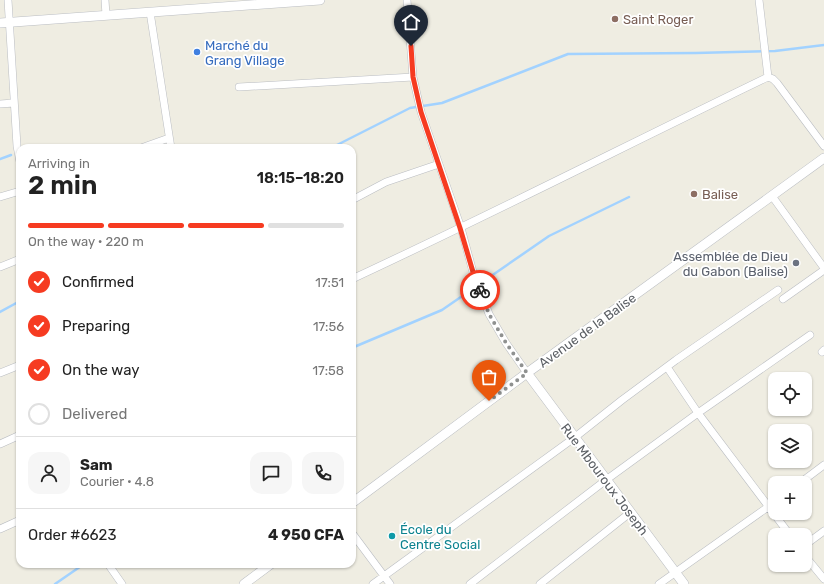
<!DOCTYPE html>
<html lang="en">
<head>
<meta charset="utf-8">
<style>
	body { margin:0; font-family:Rubik,sans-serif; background:#f6f6f6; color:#222; height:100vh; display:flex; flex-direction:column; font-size:15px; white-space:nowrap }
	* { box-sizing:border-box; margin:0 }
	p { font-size:13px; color:#767676 }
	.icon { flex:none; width:22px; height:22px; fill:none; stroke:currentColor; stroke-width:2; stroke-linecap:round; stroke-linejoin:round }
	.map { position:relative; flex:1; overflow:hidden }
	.drawer { position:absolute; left:16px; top:144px; width:340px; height:424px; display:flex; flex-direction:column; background:#fff; border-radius:12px; box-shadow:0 1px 3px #0004 }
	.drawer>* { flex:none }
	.tools { position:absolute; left:768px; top:372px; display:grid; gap:8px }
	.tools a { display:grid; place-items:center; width:44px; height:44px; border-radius:8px; background:#fff; box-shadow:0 1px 3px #0004; font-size:20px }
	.pin { position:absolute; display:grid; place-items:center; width:34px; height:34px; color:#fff; margin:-41px -17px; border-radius:50% 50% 50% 0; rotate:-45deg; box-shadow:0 0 4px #0007 }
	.pin .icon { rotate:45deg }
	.courier { position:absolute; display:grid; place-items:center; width:40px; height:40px; margin:-20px; border:3px solid #f63b21; border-radius:50%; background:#fff; color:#222; box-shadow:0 1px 5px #0007 }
	.headline em { font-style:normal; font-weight:600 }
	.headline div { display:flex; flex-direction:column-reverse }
	.headline { display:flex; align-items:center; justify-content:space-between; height:68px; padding:0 12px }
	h1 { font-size:26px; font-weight:600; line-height:30px }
	.bar { display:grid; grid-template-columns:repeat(4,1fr); gap:6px 4px; align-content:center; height:48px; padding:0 12px }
	.bar i { height:5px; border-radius:3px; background:#e0e0e0 }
	.bar .active { background:#f63b21 }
	.bar p { grid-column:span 4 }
	.line { display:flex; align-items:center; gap:10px; padding:0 12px; border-top:1px solid #e0e0e0 }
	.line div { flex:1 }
	.round { display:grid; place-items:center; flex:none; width:42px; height:42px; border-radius:12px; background:#f6f6f6 }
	ol { padding:0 12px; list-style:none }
	li { display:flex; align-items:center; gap:12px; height:44px }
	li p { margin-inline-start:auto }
	li .icon { padding:4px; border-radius:50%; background:#f63b21; color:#fff; stroke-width:4 }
	li:last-child { color:#767676 }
	li i { width:22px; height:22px; border:2px solid #e0e0e0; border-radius:50% }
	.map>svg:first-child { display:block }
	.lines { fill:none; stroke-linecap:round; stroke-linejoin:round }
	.stream { stroke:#a2d2ff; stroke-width:2.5 }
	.minor-casing { stroke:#babdc2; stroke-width:8 }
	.tertiary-casing { stroke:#babdc2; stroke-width:10 }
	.minor { stroke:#fff; stroke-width:7 }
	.tertiary { stroke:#fff; stroke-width:9 }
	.done { stroke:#8f9190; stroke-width:4; stroke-dasharray:0 7.2 }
	.route { stroke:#f63b21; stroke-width:5 }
	.education-dot { fill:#8d6e63; stroke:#fff; stroke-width:1.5 }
	.shop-dot { fill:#3f7fe0; stroke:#fff; stroke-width:1.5 }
	.worship-dot { fill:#6b7280; stroke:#fff; stroke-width:1.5 }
	.culture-dot { fill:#0f9aa8; stroke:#fff; stroke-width:1.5 }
	.labels { text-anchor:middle; stroke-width:3.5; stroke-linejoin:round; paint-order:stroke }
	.education-label { font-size:13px; fill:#785e54; stroke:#fff; text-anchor:start }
	.shop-label { font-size:13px; fill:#366cbe; stroke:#fff; text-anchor:start }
	.worship-label { font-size:13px; fill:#5b616d; stroke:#fff; text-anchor:end }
	.street-label { font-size:13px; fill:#5b5f64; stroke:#fff }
	.culture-label { font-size:13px; fill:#0d838f; stroke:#fff; text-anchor:start }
</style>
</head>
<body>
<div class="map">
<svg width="824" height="584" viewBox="0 0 824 584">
	<rect width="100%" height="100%" fill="#efede2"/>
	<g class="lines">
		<path class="stream" d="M 331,148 L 410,108 L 442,103 L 568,54 L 696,53 L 775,51 L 824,45
			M 0,159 L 11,155
			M 0,312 L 20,301
			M 352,366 L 354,347 L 442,310 L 549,236 L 629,197
			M 55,584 L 84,564"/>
		<g class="minor-casing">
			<path id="minor" d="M 8,0 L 17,146 L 20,162
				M 105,0 L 106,15
				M 407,0 L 413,77 L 421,112 L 461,228 L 473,272 L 489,314 L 506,343 L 527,373
				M 759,0 L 768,77
				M 150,12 L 171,148
				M 239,87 L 413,77
				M 0,104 L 14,103
				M 141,148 L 169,138
				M 772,196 L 824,268
				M 0,197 L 20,191
				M 352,200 L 386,182 L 439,164
				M 0,267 L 20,259
				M 352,279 C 492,214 629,144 768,77 L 773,79 L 777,83 L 824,146
				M 783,299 L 824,270
				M 822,352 L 824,350
				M 667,367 L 698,413 L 790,535
				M 0,373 L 20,365
				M 0,444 L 20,435
				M 800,483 L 824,465
				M 0,529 L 20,520
				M 352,533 L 390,584
				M 805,545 L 824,531
				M 805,556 L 824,579
				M 108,564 L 122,584
				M 373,584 L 574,438 L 622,400 L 676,360 L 778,290
				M 470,584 L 606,480 L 698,413 L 810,335
				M 540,584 L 631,512
				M 659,584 L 775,502"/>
		</g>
		<g class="tertiary-casing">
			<path id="tertiary" d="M 0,23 L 320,0
				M 527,373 L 684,584
				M 352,503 L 527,373 L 824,158
				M 244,584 L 271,564"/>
		</g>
		<use href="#minor" class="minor"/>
		<use href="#tertiary" class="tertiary"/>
	</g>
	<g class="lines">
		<path class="done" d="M 480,290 L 489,314 L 506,343 L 527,373 L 489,401"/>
		<path class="route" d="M 411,46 L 413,77 L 421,112 L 460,228 L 473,272 L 480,290"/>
	</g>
	<g class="education-dot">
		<circle cx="615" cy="19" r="4"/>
		<circle cx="694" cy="194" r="4"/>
	</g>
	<circle class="shop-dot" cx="197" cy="52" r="4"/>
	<circle class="worship-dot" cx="796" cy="263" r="4"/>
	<circle class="culture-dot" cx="392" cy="536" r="4"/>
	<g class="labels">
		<g class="education-label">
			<text x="623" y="24">Saint Roger</text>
			<text x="702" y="199">Balise</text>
		</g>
		<g class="shop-label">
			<text x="205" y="50">Marché du<tspan x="205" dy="15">Grang Village</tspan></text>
		</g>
		<g class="worship-label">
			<text x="788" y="261">Assemblée de Dieu<tspan x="788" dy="15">du Gabon (Balise)</tspan></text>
		</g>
		<g class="street-label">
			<text transform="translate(587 330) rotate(-36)" y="5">Avenue de la Balise</text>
			<text transform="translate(605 479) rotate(53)" y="5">Rue Mbouroux Joseph</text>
		</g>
		<g class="culture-label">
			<text x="400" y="534">École du<tspan x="400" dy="15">Centre Social</tspan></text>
		</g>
	</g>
</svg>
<div class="tools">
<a><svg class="icon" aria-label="locate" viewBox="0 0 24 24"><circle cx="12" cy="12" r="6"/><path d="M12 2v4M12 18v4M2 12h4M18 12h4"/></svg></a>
<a><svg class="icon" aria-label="layers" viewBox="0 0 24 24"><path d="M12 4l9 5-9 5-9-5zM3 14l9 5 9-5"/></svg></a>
<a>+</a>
<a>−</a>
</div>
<div class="pin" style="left:489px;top:401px;background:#ea580c"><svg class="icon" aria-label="bag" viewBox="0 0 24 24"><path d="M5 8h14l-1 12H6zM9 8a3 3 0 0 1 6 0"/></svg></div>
<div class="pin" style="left:411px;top:46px;background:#1f2937"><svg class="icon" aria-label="home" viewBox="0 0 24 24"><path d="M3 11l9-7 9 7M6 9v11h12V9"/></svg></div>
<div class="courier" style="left:480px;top:290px"><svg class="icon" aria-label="bike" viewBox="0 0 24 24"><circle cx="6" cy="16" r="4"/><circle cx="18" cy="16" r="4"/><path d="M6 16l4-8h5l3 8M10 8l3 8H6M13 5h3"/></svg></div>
<section class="drawer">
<div class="headline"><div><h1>2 min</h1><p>Arriving in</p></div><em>18:15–18:20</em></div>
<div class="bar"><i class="active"></i><i class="active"></i><i class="active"></i><i></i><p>On the way · 220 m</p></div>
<ol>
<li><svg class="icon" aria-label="check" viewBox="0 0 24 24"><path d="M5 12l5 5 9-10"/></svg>Confirmed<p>17:51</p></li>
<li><svg class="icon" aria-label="check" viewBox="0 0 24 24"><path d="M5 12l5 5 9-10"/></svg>Preparing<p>17:56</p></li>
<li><svg class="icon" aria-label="check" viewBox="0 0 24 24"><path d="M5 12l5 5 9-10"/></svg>On the way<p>17:58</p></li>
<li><i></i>Delivered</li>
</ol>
<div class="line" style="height:72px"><a class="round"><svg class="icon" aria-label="person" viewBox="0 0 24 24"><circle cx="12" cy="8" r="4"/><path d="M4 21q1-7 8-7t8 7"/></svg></a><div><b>Sam</b><p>Courier · 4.8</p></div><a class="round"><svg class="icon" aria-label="chat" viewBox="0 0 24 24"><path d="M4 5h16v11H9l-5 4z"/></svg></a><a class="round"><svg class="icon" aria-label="phone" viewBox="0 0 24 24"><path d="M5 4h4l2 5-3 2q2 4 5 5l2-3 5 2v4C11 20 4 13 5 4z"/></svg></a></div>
<div class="line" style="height:52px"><div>Order #6623</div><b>4 950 CFA</b></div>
</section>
</div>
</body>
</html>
